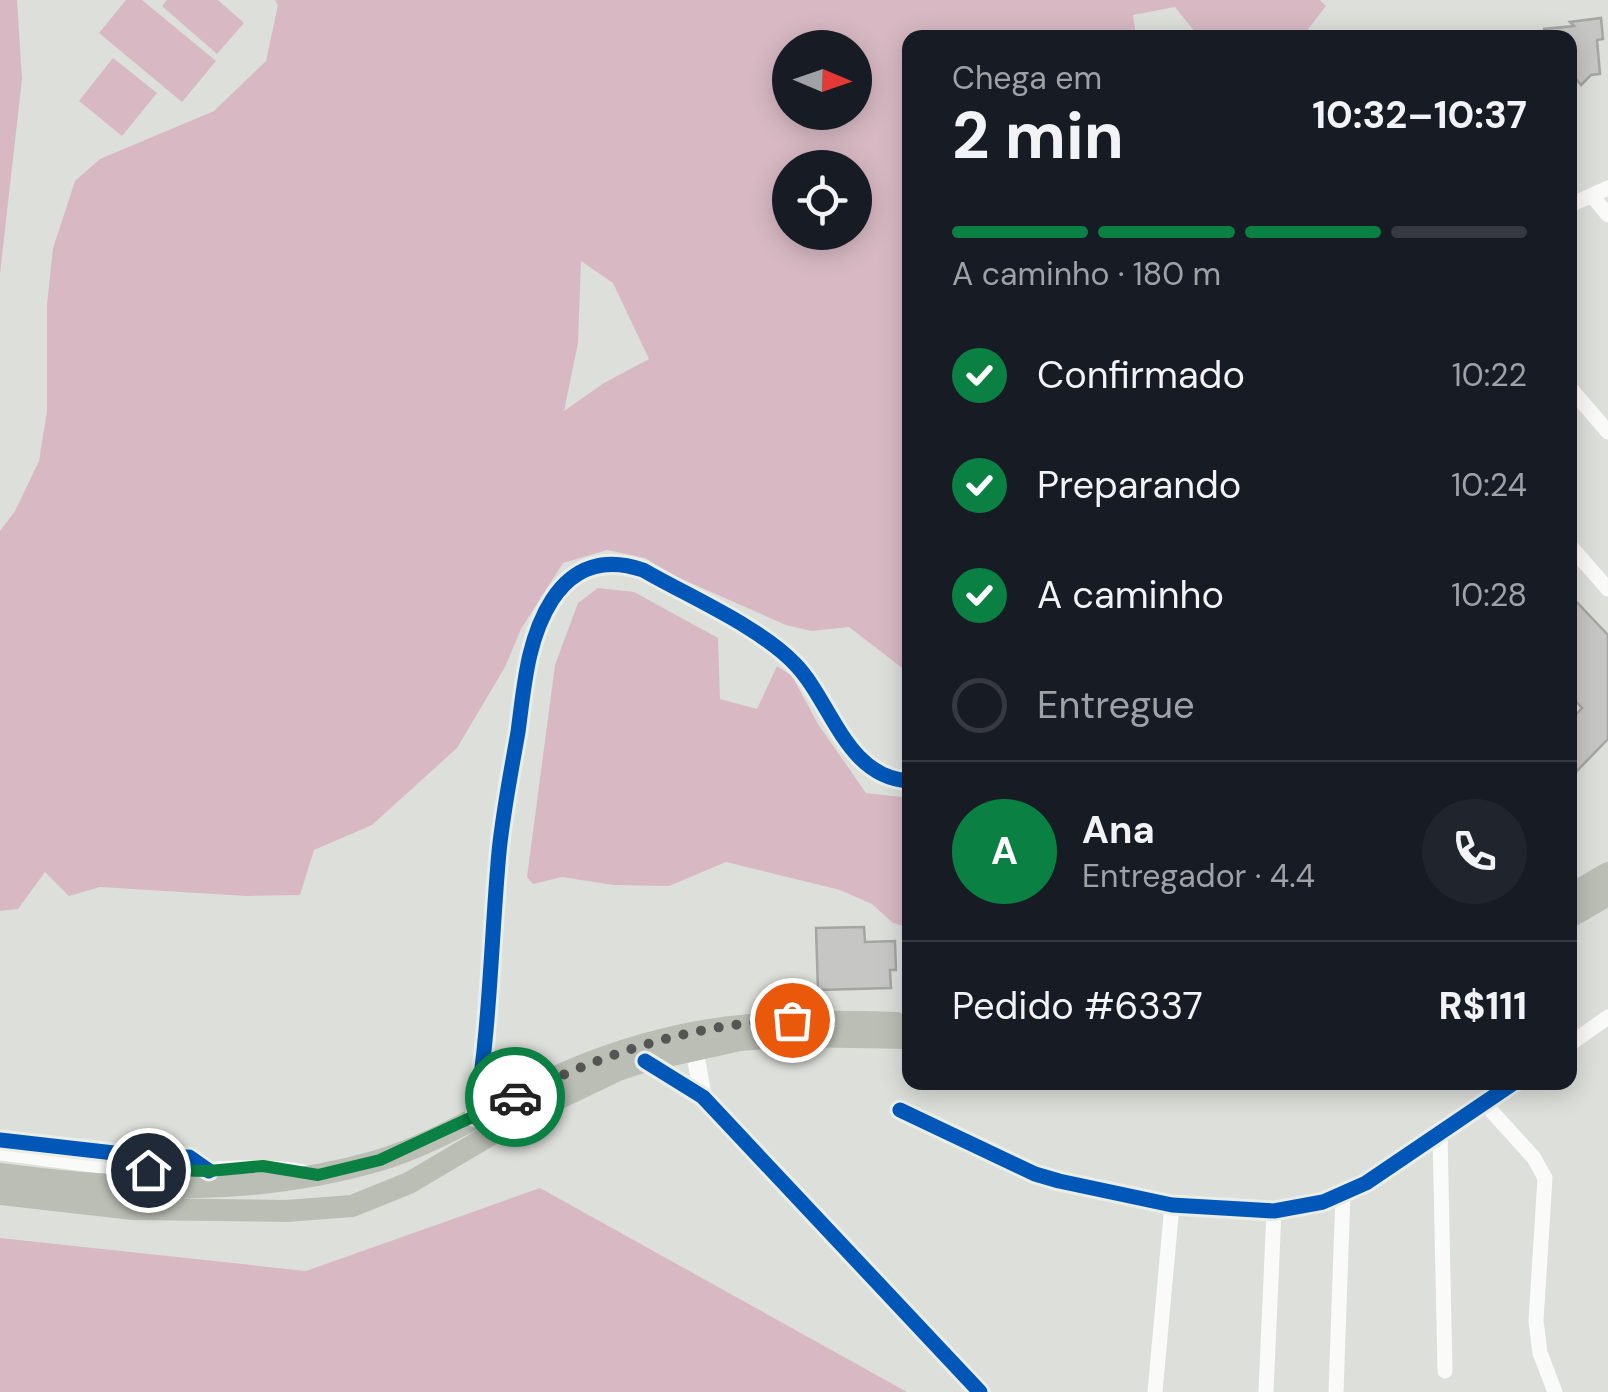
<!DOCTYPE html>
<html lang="pt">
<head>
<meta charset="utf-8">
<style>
	body { margin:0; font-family:"DM Sans",sans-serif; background:#20242c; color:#f1f3f6; height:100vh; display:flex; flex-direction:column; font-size:38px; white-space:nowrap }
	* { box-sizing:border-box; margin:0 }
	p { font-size:32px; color:#9ea1a6 }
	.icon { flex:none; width:55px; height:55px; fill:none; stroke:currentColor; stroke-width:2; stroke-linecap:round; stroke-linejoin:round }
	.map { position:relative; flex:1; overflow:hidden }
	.drawer { position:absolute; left:902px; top:30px; width:675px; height:1060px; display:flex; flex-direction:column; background:#171b24; border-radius:20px; box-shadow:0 5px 25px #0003 }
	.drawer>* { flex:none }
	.needle { width:65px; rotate:92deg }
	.buttons { position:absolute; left:772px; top:30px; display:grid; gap:20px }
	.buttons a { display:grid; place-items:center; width:100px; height:100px; border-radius:50%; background:#171b24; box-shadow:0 5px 25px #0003; font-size:50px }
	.pin { position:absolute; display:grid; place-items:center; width:85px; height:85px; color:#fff; margin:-42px; border:5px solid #fff; border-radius:50%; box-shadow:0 2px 10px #0007 }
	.courier { position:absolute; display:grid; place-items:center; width:100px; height:100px; margin:-50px; border:8px solid #0b8043; border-radius:50%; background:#fff; color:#222; box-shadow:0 2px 12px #0007 }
	.headline em { font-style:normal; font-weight:700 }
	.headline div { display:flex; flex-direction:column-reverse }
	.headline { display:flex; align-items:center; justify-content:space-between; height:170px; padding:0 50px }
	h1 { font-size:65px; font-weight:700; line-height:75px }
	.bar { display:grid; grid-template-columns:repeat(4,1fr); gap:15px 10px; align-content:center; height:120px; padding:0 50px }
	.bar i { height:12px; border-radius:8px; background:#363941 }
	.bar .active { background:#0b8043 }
	.bar p { grid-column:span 4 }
	.line { display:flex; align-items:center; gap:25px; padding:0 50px; border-top:2px solid #363941 }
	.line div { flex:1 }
	.round { display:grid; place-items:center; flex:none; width:105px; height:105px; border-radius:52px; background:#20242c }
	ol { padding:0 50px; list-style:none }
	li { display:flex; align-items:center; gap:30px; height:110px }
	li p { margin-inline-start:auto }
	li .icon { padding:10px; border-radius:50%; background:#0b8043; color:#fff; stroke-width:4 }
	li:last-child { color:#9ea1a6 }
	li i { width:55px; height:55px; border:5px solid #363941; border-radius:50% }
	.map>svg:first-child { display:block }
	.green { fill:#d8b9c3; fill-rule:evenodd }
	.building { fill:#c6c7c4; stroke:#a5a6a2; stroke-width:2.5 }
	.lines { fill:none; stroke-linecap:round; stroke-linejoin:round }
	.minor { stroke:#fafaf9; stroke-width:15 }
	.tertiary { stroke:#fafaf9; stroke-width:18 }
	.primary { stroke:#bbbeb5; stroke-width:22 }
	.cycleway-casing { stroke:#eaeee6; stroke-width:21 }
	.cycleway { stroke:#0057b8; stroke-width:15 }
	.done { stroke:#555653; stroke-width:10; stroke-dasharray:0 18 }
	.route { stroke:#0b8043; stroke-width:12 }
</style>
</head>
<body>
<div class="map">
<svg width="1608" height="1392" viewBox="0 0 1608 1392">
	<rect width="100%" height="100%" fill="#dddfda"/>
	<path class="green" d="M 0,0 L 17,0 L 22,79 L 0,274 Z
		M 126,0 L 142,0 L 216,61 L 182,102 L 99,33 Z
		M 167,0 L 218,0 L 244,23 L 217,54 L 162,6 Z
		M 275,0 L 1320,0 L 1326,6 L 1302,37 L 1199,37 L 1175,7 L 1133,15 L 1136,35 L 1168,37 L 910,38 L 910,674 L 849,627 L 812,631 L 786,625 L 677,577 L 645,558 L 607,550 L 563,563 L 521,629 L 505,667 L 457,748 L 372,825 L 314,850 L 300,895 L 247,896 L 100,887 L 69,896 L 45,872 L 18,909 L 0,911 L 0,531 L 15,511 L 39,461 L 47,411 L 47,305 L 53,248 L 75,181 L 100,159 L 214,111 L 266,61 L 278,5 ZM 790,48 L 855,48 L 855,112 L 790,112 ZM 790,168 L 855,168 L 855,232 L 790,232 ZM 581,261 L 613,283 L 649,359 L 604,383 L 564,411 L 578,343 Z
		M 113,58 L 157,93 L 122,136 L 79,101 Z
		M 598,588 L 634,592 L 718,638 L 720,699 L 757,709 L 777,666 L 792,676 L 818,724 L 866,793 L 910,798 L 910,928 L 893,923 L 872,904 L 840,890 L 726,862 L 669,886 L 613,885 L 562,877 L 533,884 L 527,877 L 555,665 L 578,603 Z
		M 540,1188 L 907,1392 L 0,1392 L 0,1238 L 306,1271 Z"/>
	<path class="building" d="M 1601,18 L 1603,39 L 1597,40 L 1600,74 L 1591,75 L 1581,85 L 1570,71 L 1573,64 L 1570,38 L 1544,38 L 1544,29 L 1574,26 L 1570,22 Z
		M 1570,595 L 1608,635 L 1608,739 L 1570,778 L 1570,721 L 1582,708 L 1570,695 Z
		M 864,927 L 865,942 L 895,941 L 896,970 L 890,970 L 891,988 L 818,990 L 816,928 Z"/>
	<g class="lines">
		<path class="minor" d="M 1592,196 L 1608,215
			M 1570,205 L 1608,188
			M 1570,388 L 1608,432
			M 1570,546 L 1608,589
			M 1570,1044 L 1608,1017
			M 1485,1104 L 1534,1158 L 1545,1178 L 1536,1321 L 1540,1353 L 1555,1392
			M 900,1110 L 1035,1174 L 1059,1181 L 1172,1205 L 1274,1211 L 1323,1202 L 1366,1183 L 1515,1082
			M 475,1117 C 490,1030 491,940 499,852 C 503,812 511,772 518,732 C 524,688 527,639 552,600 C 574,566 605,557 643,570 C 688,596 760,627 795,664 C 832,702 846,778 910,781
			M 1440,1133 L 1445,1371
			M 0,1153 C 49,1159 99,1167 148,1170 C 200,1173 253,1162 304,1172
			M 1155,1392 L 1172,1205
			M 1266,1392 L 1274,1211
			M 1336,1392 L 1343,1194"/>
		<path class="tertiary" d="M 694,1048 L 703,1097
			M 645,1061 L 703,1097 L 980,1392"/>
		<path class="primary" d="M 1570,895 L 1608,873
			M 1570,917 L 1608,895
			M 0,1174 C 127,1191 252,1197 377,1161 C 442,1142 501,1101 562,1074 C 679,1023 772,1018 897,1023
			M 0,1194 L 133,1209 L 286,1211 L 352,1206 L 409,1183 L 524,1115 L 618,1070 L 645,1061 L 740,1040 L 798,1036 L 910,1038"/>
		<g class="cycleway-casing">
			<path id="cycleway" d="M 645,1061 L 703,1097 L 980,1392
				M 900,1110 L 1035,1174 L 1059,1181 L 1172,1205 L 1274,1211 L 1323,1202 L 1366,1183 L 1515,1082
				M 475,1117 C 490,1030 491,940 499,852 C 503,812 511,772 518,732 C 524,688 527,639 552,600 C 574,566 605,557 643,570 C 688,596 760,627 795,664 C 832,702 846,778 910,781
				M 0,1140 L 149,1157 L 189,1157 L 209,1171"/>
		</g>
		<use href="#cycleway" class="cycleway"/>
	</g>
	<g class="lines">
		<path class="done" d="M 515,1097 C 603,1054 693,1023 792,1020"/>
		<path class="route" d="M 148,1170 L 209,1171 L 263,1166 L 318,1175 L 380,1160 L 515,1097"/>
	</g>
</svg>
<div class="buttons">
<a><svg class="needle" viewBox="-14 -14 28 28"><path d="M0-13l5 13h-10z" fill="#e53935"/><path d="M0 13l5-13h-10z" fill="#9ea1a6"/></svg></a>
<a><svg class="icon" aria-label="locate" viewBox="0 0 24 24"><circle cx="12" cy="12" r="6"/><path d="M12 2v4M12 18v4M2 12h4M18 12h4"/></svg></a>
</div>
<div class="pin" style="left:792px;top:1020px;background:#ea580c"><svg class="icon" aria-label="bag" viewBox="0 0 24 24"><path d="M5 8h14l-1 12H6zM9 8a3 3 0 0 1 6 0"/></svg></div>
<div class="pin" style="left:148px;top:1170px;background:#1f2937"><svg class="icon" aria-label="home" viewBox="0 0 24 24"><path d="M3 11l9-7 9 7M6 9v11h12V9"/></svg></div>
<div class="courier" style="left:515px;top:1097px"><svg class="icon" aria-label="car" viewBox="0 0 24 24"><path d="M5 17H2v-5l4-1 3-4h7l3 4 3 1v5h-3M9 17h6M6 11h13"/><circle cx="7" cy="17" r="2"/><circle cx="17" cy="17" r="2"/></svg></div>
<section class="drawer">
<div class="headline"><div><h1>2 min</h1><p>Chega em</p></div><em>10:32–10:37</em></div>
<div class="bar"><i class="active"></i><i class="active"></i><i class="active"></i><i></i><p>A caminho · 180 m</p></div>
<ol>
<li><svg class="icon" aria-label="check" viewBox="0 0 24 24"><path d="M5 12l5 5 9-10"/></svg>Confirmado<p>10:22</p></li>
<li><svg class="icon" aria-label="check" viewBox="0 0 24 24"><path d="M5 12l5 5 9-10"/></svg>Preparando<p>10:24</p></li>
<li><svg class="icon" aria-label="check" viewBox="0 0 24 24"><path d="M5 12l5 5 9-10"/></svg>A caminho<p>10:28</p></li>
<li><i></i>Entregue</li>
</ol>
<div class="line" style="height:180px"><b class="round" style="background:#0b8043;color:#fff">A</b><div><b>Ana</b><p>Entregador · 4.4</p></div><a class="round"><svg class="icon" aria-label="phone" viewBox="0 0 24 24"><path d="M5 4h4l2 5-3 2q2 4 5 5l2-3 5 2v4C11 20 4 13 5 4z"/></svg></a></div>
<div class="line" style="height:130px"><div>Pedido #6337</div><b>R$111</b></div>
</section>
</div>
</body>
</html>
